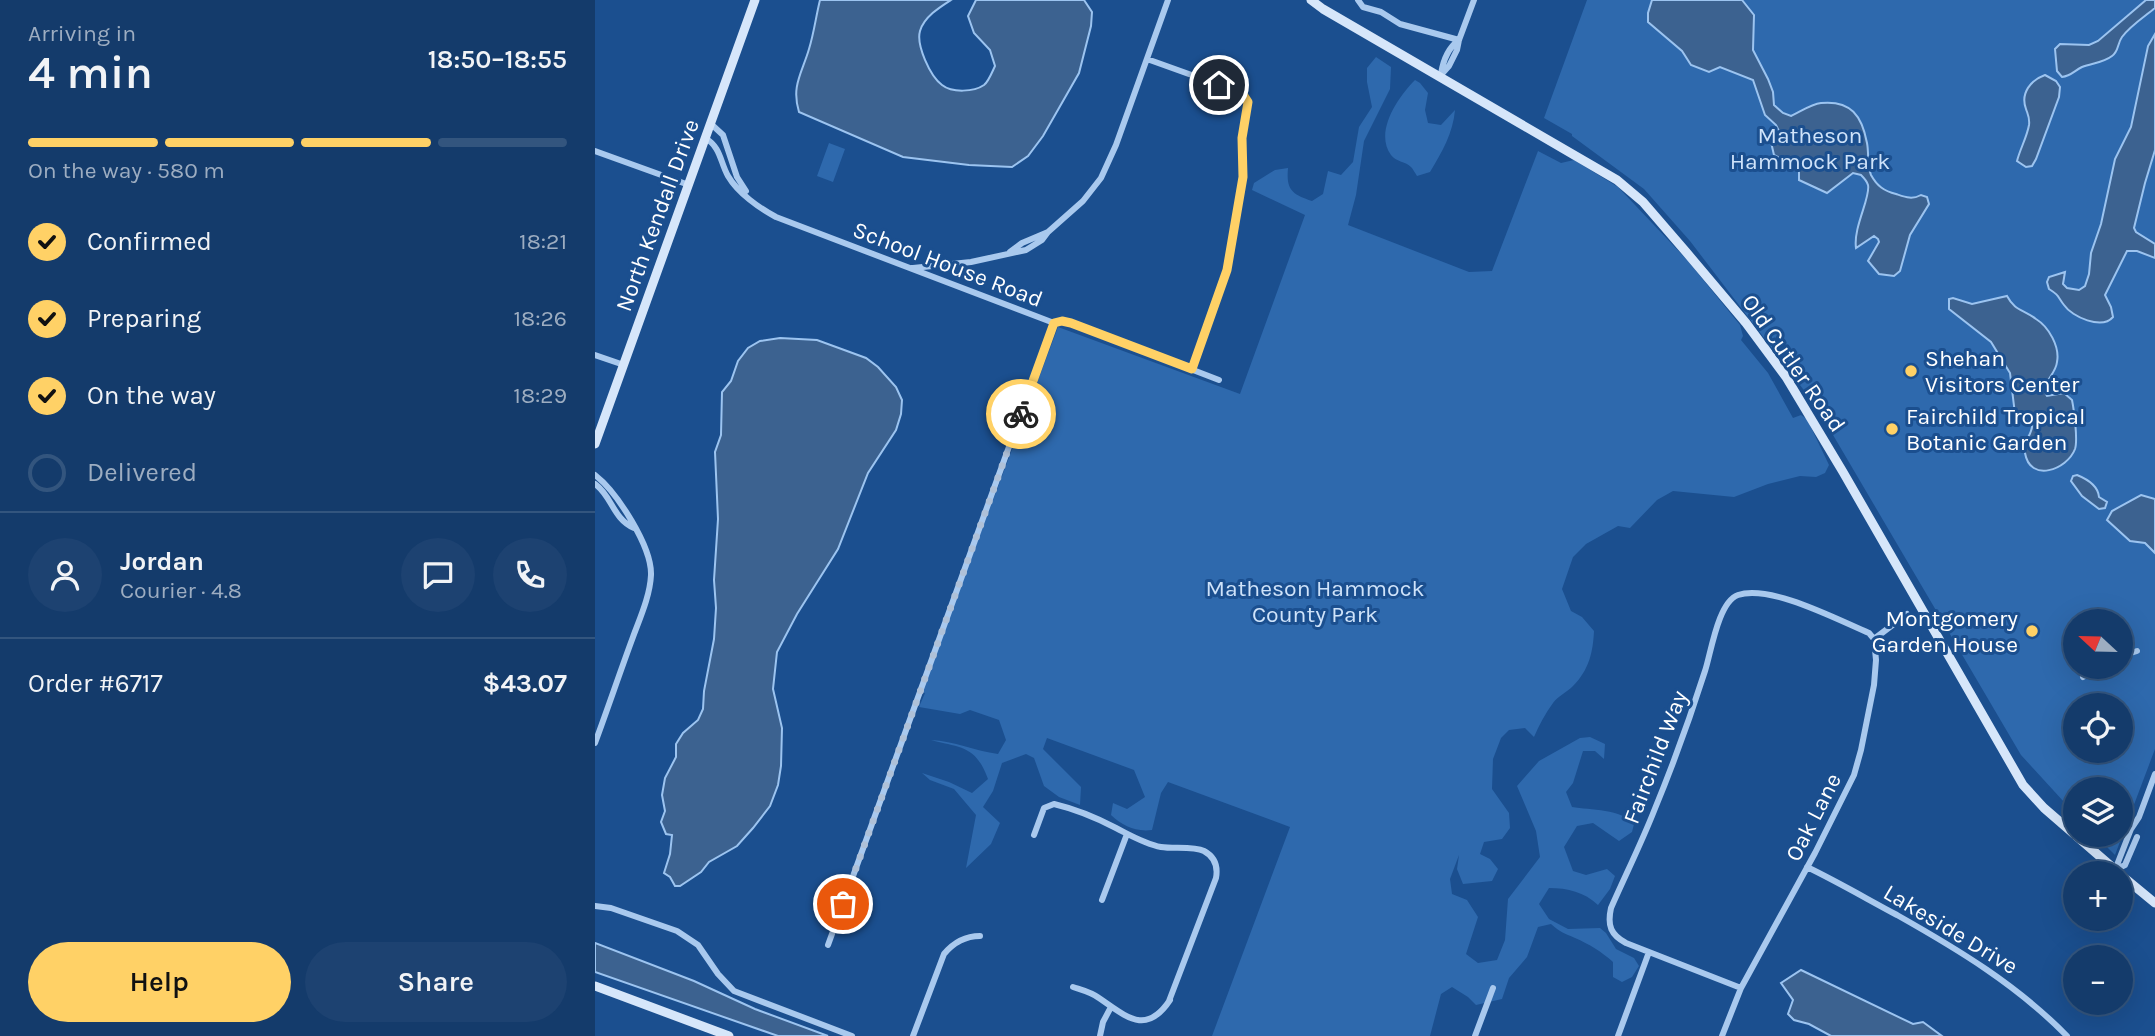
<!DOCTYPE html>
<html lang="en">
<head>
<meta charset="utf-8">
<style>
	body { margin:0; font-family:Karla,sans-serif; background:#1d4271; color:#f1f3f6; height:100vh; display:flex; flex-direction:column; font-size:26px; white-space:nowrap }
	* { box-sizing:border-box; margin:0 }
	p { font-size:23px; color:#9dadc1 }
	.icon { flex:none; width:38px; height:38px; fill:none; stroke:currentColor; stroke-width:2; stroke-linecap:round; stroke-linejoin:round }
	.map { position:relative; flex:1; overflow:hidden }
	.sheet { display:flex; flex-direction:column; background:#143b6b; width:595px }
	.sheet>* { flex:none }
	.needle { width:46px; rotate:292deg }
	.tools { position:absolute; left:1468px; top:609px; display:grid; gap:14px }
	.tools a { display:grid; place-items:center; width:70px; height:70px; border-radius:50%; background:#143b6b; box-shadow:0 7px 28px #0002,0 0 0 2px #33557e; font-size:35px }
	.pin { position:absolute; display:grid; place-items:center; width:60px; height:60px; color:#fff; margin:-30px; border:4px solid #fff; border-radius:50%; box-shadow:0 2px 7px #0007 }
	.courier { position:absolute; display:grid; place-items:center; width:70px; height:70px; margin:-35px; border:5px solid #ffd166; border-radius:50%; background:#fff; color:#222; box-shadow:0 2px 9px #0007 }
	.head em { font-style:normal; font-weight:600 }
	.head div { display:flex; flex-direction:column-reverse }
	.head { display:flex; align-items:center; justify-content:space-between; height:119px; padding:0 28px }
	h1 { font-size:46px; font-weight:600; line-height:52px }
	.bar { display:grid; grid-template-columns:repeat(4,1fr); gap:10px 7px; align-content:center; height:84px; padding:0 28px }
	.bar i { height:9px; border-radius:5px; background:#33557e }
	.bar .on { background:#ffd166 }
	.bar p { grid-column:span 4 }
	.line { display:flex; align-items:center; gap:18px; padding:0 28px; border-top:2px solid #33557e }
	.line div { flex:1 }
	.round { display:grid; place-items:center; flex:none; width:74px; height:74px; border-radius:37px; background:#1d4271 }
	ol { padding:0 28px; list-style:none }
	li { display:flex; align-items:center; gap:21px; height:77px }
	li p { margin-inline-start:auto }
	li .icon { padding:7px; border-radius:50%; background:#ffd166; color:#111; stroke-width:4 }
	li:last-child { color:#9dadc1 }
	li i { width:38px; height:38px; border:4px solid #33557e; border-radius:50% }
	.cta { display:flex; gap:14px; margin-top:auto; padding:14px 28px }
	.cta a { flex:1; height:80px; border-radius:42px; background:#ffd166; color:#111; font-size:28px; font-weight:600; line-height:80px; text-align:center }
	.cta a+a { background:#1d4271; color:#f1f3f6 }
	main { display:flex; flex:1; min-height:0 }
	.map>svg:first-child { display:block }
	.green { fill:#2e69ad; fill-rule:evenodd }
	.water { fill:#3c6290; stroke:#9cc4f0; stroke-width:2 }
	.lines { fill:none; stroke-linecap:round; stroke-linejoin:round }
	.street { stroke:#a9c9ee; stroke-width:6 }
	.secondary { stroke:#d6e6fa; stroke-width:9 }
	.done { stroke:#afc1d8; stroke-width:7; stroke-dasharray:0 12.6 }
	.route { stroke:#ffd166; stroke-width:9 }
	.poi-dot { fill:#ffd166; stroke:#1b4f8f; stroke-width:2.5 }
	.labels { text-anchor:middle; stroke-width:6; stroke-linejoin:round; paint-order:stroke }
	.park-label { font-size:23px; fill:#cfe3fa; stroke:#1b4f8f }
	.street-label { font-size:23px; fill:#fff; stroke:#1b4f8f }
	.poi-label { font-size:23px; fill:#fff; stroke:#1b4f8f; text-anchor:start }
</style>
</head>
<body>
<main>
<section class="sheet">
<div class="head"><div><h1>4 min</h1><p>Arriving in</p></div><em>18:50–18:55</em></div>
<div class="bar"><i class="on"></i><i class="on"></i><i class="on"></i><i></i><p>On the way · 580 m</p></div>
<ol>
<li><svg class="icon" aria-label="check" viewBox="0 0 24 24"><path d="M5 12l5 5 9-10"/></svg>Confirmed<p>18:21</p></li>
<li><svg class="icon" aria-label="check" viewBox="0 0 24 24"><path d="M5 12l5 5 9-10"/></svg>Preparing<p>18:26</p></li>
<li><svg class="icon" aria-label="check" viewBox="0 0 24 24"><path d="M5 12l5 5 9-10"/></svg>On the way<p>18:29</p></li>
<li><i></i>Delivered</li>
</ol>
<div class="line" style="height:126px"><a class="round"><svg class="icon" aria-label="person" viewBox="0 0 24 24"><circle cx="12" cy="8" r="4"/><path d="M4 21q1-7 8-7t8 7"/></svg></a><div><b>Jordan</b><p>Courier · 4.8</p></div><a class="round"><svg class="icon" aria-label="chat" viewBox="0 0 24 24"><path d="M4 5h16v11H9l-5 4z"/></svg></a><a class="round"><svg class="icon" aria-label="phone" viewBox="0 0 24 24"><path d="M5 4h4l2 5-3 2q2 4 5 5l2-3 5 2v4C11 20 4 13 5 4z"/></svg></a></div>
<div class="line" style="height:91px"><div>Order #6717</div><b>$43.07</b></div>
<div class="cta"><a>Help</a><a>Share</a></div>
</section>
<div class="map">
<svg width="1560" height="1036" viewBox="0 0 1560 1036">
	<rect width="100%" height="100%" fill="#1b4f8f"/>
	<path class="green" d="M 992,0 L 1560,0 L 1560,749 L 1520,855 L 1500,835 L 1526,835 L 1526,789 L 1480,789 L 1480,814 L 1426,755 L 1221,406 L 1095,241 L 1049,189 L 977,136 L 977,134 L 949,118 ZM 1480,621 L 1526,621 L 1526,667 L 1480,667 ZM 1480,705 L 1526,705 L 1526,751 L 1480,751 Z
		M 781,57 L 796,67 L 795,89 L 769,141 L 761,195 L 753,225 L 874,272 L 897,271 L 943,151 L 966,163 L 979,160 L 1023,187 L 1093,261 L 1145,325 L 1148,336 L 1146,340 L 1173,373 L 1198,418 L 1206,415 L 1212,419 L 1234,465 L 1230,473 L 1221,477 L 1205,476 L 1173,484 L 1139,497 L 1078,491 L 1062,500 L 1035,528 L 1023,526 L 991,544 L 978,557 L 967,589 L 976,611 L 987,617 L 999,631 C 998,652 994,670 978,686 C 972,692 963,696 958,703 C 950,714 944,725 939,737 L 930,728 L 914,730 L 906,738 L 898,759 L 897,789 L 914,813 L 915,828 L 907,839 L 889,842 L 885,854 L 895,859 L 903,869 L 897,881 L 868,884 L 862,869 L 864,855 L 855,879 L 857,894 L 872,900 L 883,917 L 871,954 L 883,963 L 902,960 L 910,940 L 913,899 L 945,857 L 941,831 L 922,786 L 944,761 L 985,738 L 995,737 L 1010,744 L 1009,759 L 1000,751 L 988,751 L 978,783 L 971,792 L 977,807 C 995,810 1027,809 1039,824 L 1037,832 L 1024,841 L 998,823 L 982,826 L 969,847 L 978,871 L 991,875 L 1012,869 L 1020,876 L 1015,889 L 1003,905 C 989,892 973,888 954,888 L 944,904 L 954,919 L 973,929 L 1005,928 L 1011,933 L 1021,949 L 1039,958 L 1044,966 L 1037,977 L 1027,982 L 1018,977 L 1018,962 C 1007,952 994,944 980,938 C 969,933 966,933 956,924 L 943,927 L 932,957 L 914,978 L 907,999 L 881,1005 L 873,997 L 857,987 L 846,994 L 835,1036 L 617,1036 L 695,827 L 573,782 L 566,793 L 557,830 C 540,832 528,826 516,815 L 518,803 L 532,809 L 550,797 L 539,770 L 452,738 L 448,749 L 486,787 L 485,805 L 464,797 L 449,786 L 439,758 L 431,754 L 407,763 L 398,791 L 388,807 L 405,823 L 396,844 L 371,868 L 381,815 L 359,789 L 335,780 L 327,773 L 354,782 L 377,793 L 393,779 C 381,746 367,748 336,740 C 359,741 380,751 403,754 L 411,740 L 404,720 L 375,710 L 365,714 L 324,707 L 330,693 L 326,692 L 463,327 L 645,394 L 710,215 L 657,190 L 659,183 L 680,170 L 693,168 C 691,190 697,194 717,201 L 728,194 L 733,171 L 746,175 L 758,162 L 764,127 L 777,107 L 772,82 L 772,68 Z
		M 820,80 L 825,83 L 833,93 L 830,110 L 833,123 L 846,125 L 860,110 C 858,133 847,152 835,172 L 822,176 C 820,173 818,169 816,167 C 810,161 801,162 796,155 C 779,132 803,97 820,80 Z
		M 234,143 L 250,149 L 238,182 L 222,176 Z"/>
	<path class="water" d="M 225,0 L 356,0 C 345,7 329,17 325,31 C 321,45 335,76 347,85 C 357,93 379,92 389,85 C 394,81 397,72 400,66 L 395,50 L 379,33 L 373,16 L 381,0 L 489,0 L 497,12 L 496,26 L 484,73 L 448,136 L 433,156 L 417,167 L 374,165 L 308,157 L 204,112 C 196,86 207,73 214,49 C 219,33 221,16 225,0 Z
		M 1057,0 L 1147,0 L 1159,15 L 1158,50 L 1173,79 L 1178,92 L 1179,105 L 1188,113 L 1196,116 C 1205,112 1216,104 1226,103 C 1256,100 1267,116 1272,143 C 1274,153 1272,166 1276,175 C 1282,186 1289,191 1301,194 C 1310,197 1317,200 1326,195 L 1332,197 L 1334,204 L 1315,235 L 1305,271 L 1299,276 L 1284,274 L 1273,261 L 1284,242 L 1283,239 L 1279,236 L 1261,248 C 1258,227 1276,197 1273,185 C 1272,181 1269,178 1266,175 L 1258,173 L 1232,193 L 1204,180 L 1204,171 L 1195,163 L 1179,155 L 1175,138 L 1186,135 L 1181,125 L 1170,115 L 1158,80 L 1125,67 L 1114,72 L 1096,65 L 1087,51 L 1053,22 L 1053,13 Z
		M 1551,0 L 1560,0 L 1560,8 C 1549,17 1535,26 1527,37 C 1522,44 1524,51 1517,56 C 1508,63 1497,63 1487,67 C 1479,71 1476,76 1467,77 L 1462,71 L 1460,49 L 1465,44 L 1494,45 L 1503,41 Z
		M 1560,34 L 1560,150 L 1550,183 L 1539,228 L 1541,232 L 1560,244 L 1560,258 L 1542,251 L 1532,251 L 1510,295 L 1516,307 L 1518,317 C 1507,330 1477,317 1469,305 C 1462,296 1465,296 1454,289 L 1452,282 L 1454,277 L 1470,272 L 1468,284 L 1472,288 L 1484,290 L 1490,286 L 1494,274 L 1496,253 L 1506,224 L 1520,159 L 1536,127 L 1553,46 Z
		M 1450,75 L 1461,81 L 1465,87 L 1464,97 L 1441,159 L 1437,166 L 1431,167 L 1422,161 C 1425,149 1432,137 1434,125 C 1435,118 1433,115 1431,109 C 1425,93 1436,80 1450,75 Z
		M 1412,296 C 1420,311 1428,309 1441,319 C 1454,327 1465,347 1462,362 C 1461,373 1450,380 1449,391 L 1452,396 L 1469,393 L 1477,400 C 1479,410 1483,440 1480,449 C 1472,470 1435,483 1430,453 C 1427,440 1439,434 1437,423 L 1420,414 L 1415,373 L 1396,342 L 1354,309 L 1354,299 L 1358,298 L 1377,304 Z
		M 185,338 L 222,340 L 271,358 L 283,367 L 301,387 L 307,400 L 306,414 L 301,430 L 273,473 L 243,549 L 202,614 L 182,652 L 178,689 L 187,728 L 186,766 L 183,785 L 175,806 L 158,828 L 142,846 L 114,862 L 106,872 L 85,886 L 80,886 L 75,877 L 69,873 L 75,854 L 77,835 L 71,834 L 66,822 L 70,811 L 67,795 L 70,778 L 81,757 L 81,744 L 88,733 L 103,720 L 108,709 L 109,691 L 119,639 L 121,608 L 119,580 L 123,519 L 120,452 L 126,435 L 127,392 L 136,381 L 143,361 L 153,348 L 165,341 Z
		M 1482,475 C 1492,479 1503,485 1504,497 L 1512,502 L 1510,508 L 1504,509 L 1487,496 L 1476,481 L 1478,476 Z
		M 1546,495 L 1560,499 L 1560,553 L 1550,543 L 1535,541 L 1512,520 L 1517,511 Z
		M 0,943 L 99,981 L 160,1009 L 233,1036 L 183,1036 L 0,972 Z
		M 1206,970 L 1318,1024 L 1328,1022 L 1347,1036 L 1236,1036 L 1214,1024 L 1199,1020 L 1193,1014 L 1198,1000 L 1186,983 Z"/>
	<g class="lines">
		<path class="street" d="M 763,0 L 768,7 L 786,12 L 805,24 L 864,40
			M 552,59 L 644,92 L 653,102 L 648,134 L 648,177 L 632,270 L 597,369
			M 846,74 C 848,61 853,48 864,40
			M 845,76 L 854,66 L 862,50 L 864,40 L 879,0
			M 115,123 L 128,135 L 142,177 L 151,191
			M 110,138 C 126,147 125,162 133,176 C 143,193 164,208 181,217 L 459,323 L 467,321 L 476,323 L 624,380
			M 0,151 L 94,185
			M 415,252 L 427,243 L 453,232
			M 318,268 L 376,262 L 431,250 L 447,240 L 453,232 L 488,201 L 506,178 L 521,145 L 573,0
			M 0,355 L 29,365
			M 0,475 C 22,492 57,547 56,575 C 55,596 45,618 38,637 C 25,672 13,708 0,743
			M 0,484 C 17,496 18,519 39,528
			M 1279,639 L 1312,614
			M 1526,656 L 1542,651
			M 1488,677 L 1505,667
			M 439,835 L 449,808 L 459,804 C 480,809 502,818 521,828 C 535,835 550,844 566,847 C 578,849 599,846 609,851 C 620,857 623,867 621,878 L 574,1001
			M 1212,867 C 1243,882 1272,899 1302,915 C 1364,950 1422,985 1472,1036
			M 1520,870 L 1536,829 L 1544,817 L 1560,774
			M 1520,870 L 1530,865 L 1542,837
			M 507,900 L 532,834
			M 0,906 L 16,908 L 82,931 L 103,945 L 123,974 L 139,991 L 257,1036
			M 233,945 L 459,323
			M 478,987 C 487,990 496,992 504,998 C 532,1017 551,1036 575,1000
			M 1146,988 L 1031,943 C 1016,935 1012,926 1016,908 C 1030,876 1046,844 1059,811 C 1078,765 1095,718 1110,671 C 1116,653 1123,602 1143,595 C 1175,584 1243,620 1274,633 L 1279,639
			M 318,1036 L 349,954 C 359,942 370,936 385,936
			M 505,1036 L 508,1022 L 516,1007
			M 880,1036 L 898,988
			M 1023,1036 L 1054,952
			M 1127,1036 L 1146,988 L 1220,853 L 1259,775 L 1266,750 L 1279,685 L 1281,660 L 1279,639"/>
		<path class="secondary" d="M 716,0 L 728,9 L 1022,180 L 1048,202 L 1092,253 L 1151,323 L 1191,377 L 1248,472 L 1428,785 L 1449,808 L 1524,873
			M 0,444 L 160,0
			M 1526,875 L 1560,903
			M 0,986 L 134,1036"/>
	</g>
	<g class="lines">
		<path class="done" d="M 248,904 L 426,414"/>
		<path class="route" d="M 426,414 L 459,323 L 467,321 L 476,323 L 597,369 L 632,270 L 648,177 L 647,138 L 653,102 L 647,93 L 624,85"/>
	</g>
	<g class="poi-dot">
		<circle cx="1316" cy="371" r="7"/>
		<circle cx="1297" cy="429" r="7"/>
		<circle cx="1437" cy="631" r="7"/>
	</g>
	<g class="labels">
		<g class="park-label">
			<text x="1215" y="143">Matheson<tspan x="1215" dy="26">Hammock Park</tspan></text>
			<text x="720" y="596">Matheson Hammock<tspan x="720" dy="26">County Park</tspan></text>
		</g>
		<g class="street-label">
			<text transform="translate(62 215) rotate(-70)" y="8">North Kendall Drive</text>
			<text transform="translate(353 264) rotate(21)" y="8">School House Road</text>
			<text transform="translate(1199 363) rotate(55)" y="8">Old Cutler Road</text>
			<text transform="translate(1060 757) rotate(-69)" y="8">Fairchild Way</text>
			<text transform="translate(1218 817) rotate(-63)" y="8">Oak Lane</text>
			<text transform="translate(1356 929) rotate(31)" y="8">Lakeside Drive</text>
		</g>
		<g class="poi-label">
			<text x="1330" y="366">Shehan<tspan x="1330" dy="26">Visitors Center</tspan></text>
			<text x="1311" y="424">Fairchild Tropical<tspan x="1311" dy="26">Botanic Garden</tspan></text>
			<text x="1423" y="626" text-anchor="end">Montgomery<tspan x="1423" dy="26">Garden House</tspan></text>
		</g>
	</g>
</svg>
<div class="tools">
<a><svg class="needle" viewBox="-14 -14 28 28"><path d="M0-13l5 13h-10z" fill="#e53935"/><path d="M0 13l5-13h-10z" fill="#9dadc1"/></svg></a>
<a><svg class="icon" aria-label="locate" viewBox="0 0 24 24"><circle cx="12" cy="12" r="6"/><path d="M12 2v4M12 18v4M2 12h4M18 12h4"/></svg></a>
<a><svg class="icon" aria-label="layers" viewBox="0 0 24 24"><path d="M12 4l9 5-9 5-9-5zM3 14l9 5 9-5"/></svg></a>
<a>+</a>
<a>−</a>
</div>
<div class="pin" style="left:248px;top:904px;background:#ea580c"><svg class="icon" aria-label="bag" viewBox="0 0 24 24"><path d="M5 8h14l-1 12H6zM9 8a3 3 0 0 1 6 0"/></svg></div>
<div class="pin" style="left:624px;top:85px;background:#1f2937"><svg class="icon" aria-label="home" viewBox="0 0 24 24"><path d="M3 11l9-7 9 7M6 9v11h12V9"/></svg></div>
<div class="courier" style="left:426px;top:414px"><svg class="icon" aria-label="bike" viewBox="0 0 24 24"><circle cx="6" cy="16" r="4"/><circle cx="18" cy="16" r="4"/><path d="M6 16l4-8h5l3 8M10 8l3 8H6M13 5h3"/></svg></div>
</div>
</main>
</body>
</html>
